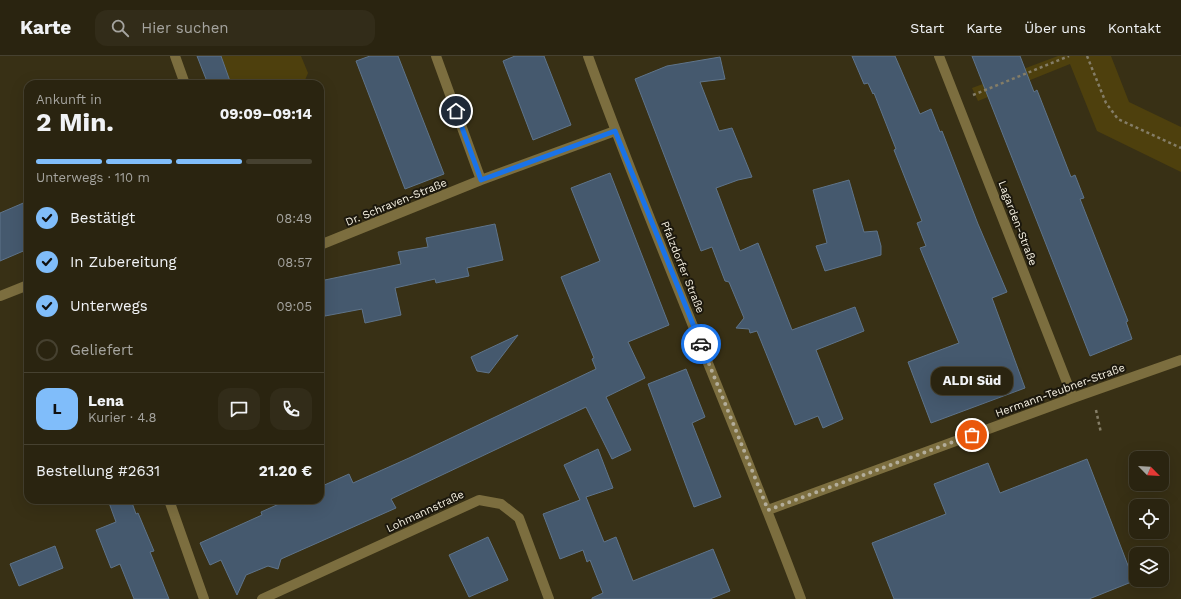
<!DOCTYPE html>
<html lang="de">
<head>
<meta charset="utf-8">
<style>
	body { margin:0; font-family:"Work Sans",sans-serif; background:#322c19; color:#f1f3f6; height:100vh; display:flex; flex-direction:column; font-size:15px; white-space:nowrap }
	* { box-sizing:border-box; margin:0 }
	p { font-size:13px; color:#a5a49f }
	.icon { flex:none; width:22px; height:22px; fill:none; stroke:currentColor; stroke-width:2; stroke-linecap:round; stroke-linejoin:round }
	.map { position:relative; flex:1; overflow:hidden }
	.side { position:absolute; left:24px; top:24px; width:300px; height:424px; display:flex; flex-direction:column; background:#2a2410; border-radius:12px; box-shadow:0 4px 16px #0002,0 0 0 1px #464130 }
	.side>* { flex:none }
	.needle { width:26px; rotate:114deg }
	.controls { position:absolute; left:1129px; top:395px; display:grid; gap:8px }
	.controls a { display:grid; place-items:center; width:40px; height:40px; border-radius:8px; background:#2a2410; box-shadow:0 4px 16px #0002,0 0 0 1px #464130; font-size:20px }
	.pin { position:absolute; display:grid; place-items:center; width:34px; height:34px; color:#fff; margin:-17px; border:2px solid #fff; border-radius:50%; box-shadow:0 1px 4px #0007 }
	.courier { position:absolute; display:grid; place-items:center; width:40px; height:40px; margin:-20px; border:3px solid #1a73e8; border-radius:50%; background:#fff; color:#222; box-shadow:0 1px 5px #0007 }
	.bubble { position:absolute; height:28px; border-radius:12px; background:#2a2410; box-shadow:0 4px 16px #0002,0 0 0 1px #464130; font-size:13px; font-weight:700; line-height:28px; text-align:center }
	.head em { font-style:normal; font-weight:700 }
	.head div { display:flex; flex-direction:column-reverse }
	.head { display:flex; align-items:center; justify-content:space-between; height:68px; padding:0 12px }
	h1 { font-size:26px; font-weight:700; line-height:30px }
	.bar { display:grid; grid-template-columns:repeat(4,1fr); gap:6px 4px; align-content:center; height:48px; padding:0 12px }
	.bar i { height:5px; border-radius:3px; background:#464130 }
	.bar .active { background:#80bdfa }
	.bar p { grid-column:span 4 }
	.line { display:flex; align-items:center; gap:10px; padding:0 12px; border-top:1px solid #464130 }
	.line div { flex:1 }
	.round { display:grid; place-items:center; flex:none; width:42px; height:42px; border-radius:12px; background:#322c19 }
	ol { padding:0 12px; list-style:none }
	li { display:flex; align-items:center; gap:12px; height:44px }
	li p { margin-inline-start:auto }
	li .icon { padding:4px; border-radius:50%; background:#80bdfa; color:#111; stroke-width:4 }
	li:last-child { color:#a5a49f }
	li i { width:22px; height:22px; border:2px solid #464130; border-radius:50% }
	header { display:flex; align-items:center; gap:24px; box-sizing:border-box; height:56px; padding:0 20px; background:#2a2410; border-bottom:1px solid #464130 }
	header strong { font-size:19px }
	nav { display:flex; gap:22px; margin-inline-start:auto; font-size:14px }
	.search { width:280px; height:36px; background:#322c19; display:flex; align-items:center; gap:10px; box-sizing:border-box; padding:0 14px; border-radius:12px; color:#a5a49f; font-size:15px }
	.map>svg:first-child { display:block }
	.green { fill:#4e400d }
	.building { fill:#45596e; stroke:#5f748a }
	.lines { fill:none; stroke-linecap:round; stroke-linejoin:round }
	.path { stroke:#847d67; stroke-width:2.5; stroke-dasharray:3 3; stroke-linecap:butt }
	.minor { stroke:#7c6e3f; stroke-width:10 }
	.done { stroke:#b3ad9a; stroke-width:4; stroke-dasharray:0 7.2 }
	.route { stroke:#1a73e8; stroke-width:5 }
	.labels { text-anchor:middle; stroke-width:4; stroke-linejoin:round; paint-order:stroke }
	.street-label { font-size:11px; fill:#f5f0e1; stroke:#1c180d }
</style>
</head>
<body>
<header>
<strong>Karte</strong>
<div class="search"><svg class="icon" aria-label="search" viewBox="0 0 24 24"><circle cx="10" cy="10" r="6"/><path d="M15 15l6 6"/></svg>Hier suchen</div>
<nav><a>Start</a><a>Karte</a><a>Über uns</a><a>Kontakt</a></nav>
</header>
<div class="map">
<svg width="1181" height="543" viewBox="0 0 1181 543">
	<rect width="100%" height="100%" fill="#383015"/>
	<path class="green" d="M 220,0 L 301,0 L 308,17 L 305,24 L 294,28 L 231,28 Z
		M 1058,0 L 1111,0 L 1129,46 L 1181,71 L 1181,116 L 1097,75 L 1070,8 L 978,45 L 972,32 Z"/>
	<path class="building" d="M 197,0 L 221,0 L 231,28 L 208,28 Z
		M 370,0 L 398,0 L 444,118 L 405,133 L 356,5 Z
		M 515,0 L 544,0 L 571,69 L 533,84 L 503,5 Z
		M 852,0 L 895,0 L 920,58 L 931,53 L 940,76 L 942,75 L 978,168 L 1007,236 L 992,242 L 1025,332 L 931,367 L 908,306 L 959,287 L 920,192 L 926,190 L 917,167 L 922,165 L 894,94 L 896,93 L 874,37 L 873,38 L 868,27 L 864,28 Z
		M 972,0 L 1020,0 L 1034,36 L 1037,34 L 1071,121 L 1075,119 L 1084,142 L 1080,143 L 1128,265 L 1126,266 L 1132,283 L 1090,300 Z
		M 720,1 L 725,23 L 700,26 L 719,75 L 732,72 L 752,121 L 738,124 L 716,132 L 740,195 L 758,187 L 792,274 L 855,251 L 864,275 L 816,294 L 843,363 L 823,372 L 818,360 L 795,369 L 757,275 L 750,277 L 749,273 L 736,272 L 744,262 L 729,226 L 725,225 L 712,191 L 701,195 L 635,23 L 667,10 Z
		M 610,117 L 669,269 L 628,286 L 645,322 L 606,341 L 631,394 L 612,403 L 586,351 L 391,443 L 396,452 L 281,503 L 278,513 L 268,510 L 246,519 L 237,539 L 221,504 L 210,509 L 200,487 L 262,459 L 261,456 L 288,444 L 320,444 L 320,431 L 349,418 L 353,427 L 409,402 L 596,313 L 592,303 L 594,302 L 561,221 L 600,205 L 571,132 Z
		M 849,124 L 864,176 L 877,175 L 881,190 L 881,199 L 825,215 L 816,190 L 827,187 L 813,134 Z
		M 28,145 L 28,193 L 0,205 L 0,157 Z
		M 495,168 L 503,204 L 467,212 L 469,220 L 436,227 L 435,223 L 395,232 L 401,259 L 365,267 L 362,253 L 325,260 L 320,237 L 320,225 L 401,208 L 398,196 L 428,191 L 426,182 Z
		M 518,279 L 489,317 L 477,315 L 471,301 Z
		M 686,313 L 705,361 L 692,367 L 721,441 L 694,451 L 648,328 Z
		M 598,393 L 613,432 L 586,441 L 604,486 L 616,481 L 633,525 L 713,493 L 730,535 L 710,543 L 592,543 L 592,542 L 603,537 L 590,504 L 587,506 L 583,494 L 560,503 L 543,458 L 580,444 L 564,409 Z
		M 1087,403 L 1134,525 L 1089,543 L 894,543 L 872,487 L 946,458 L 934,428 L 988,407 L 1000,437 Z
		M 108,444 L 131,444 L 136,458 L 138,457 L 154,495 L 150,496 L 169,543 L 134,543 L 120,508 L 111,512 L 96,474 L 116,466 Z
		M 488,481 L 508,524 L 469,541 L 449,499 Z
		M 55,490 L 63,512 L 19,530 L 10,508 Z"/>
	<g class="lines">
		<path class="path" d="M 1087,0 L 1106,47 L 1118,63 L 1181,92
			M 973,39 L 1069,0
			M 1096,354 L 1101,377"/>
		<path class="minor" d="M 175,0 L 185,28
			M 436,0 L 481,124
			M 588,0 C 654,183 733,361 801,543
			M 939,0 L 1073,342
			M 320,189 L 481,124 L 615,75
			M 0,240 L 28,229
			M 169,444 L 204,543
			M 768,454 L 1073,342 L 1181,304
			M 262,543 L 479,444 L 501,448 L 519,462 L 549,543"/>
	</g>
	<g class="lines">
		<path class="done" d="M 701,288 L 768,454 L 972,379"/>
		<path class="route" d="M 456,55 L 481,124 L 615,75 L 701,288"/>
	</g>
	<g class="labels">
		<g class="street-label">
			<text transform="translate(396 146) rotate(-22)" y="4">Dr. Schraven-Straße</text>
			<text transform="translate(1018 167) rotate(69)" y="4">Lagarden-Straße</text>
			<text transform="translate(683 211) rotate(68)" y="4">Pfalzdorfer Straße</text>
			<text transform="translate(1060 334) rotate(-20)" y="4">Hermann-Teubner-Straße</text>
			<text transform="translate(425 455) rotate(-25)" y="4">Lohmannstraße</text>
		</g>
	</g>
</svg>
<div class="controls">
<a><svg class="needle" viewBox="-14 -14 28 28"><path d="M0-13l5 13h-10z" fill="#e53935"/><path d="M0 13l5-13h-10z" fill="#a5a49f"/></svg></a>
<a><svg class="icon" aria-label="locate" viewBox="0 0 24 24"><circle cx="12" cy="12" r="6"/><path d="M12 2v4M12 18v4M2 12h4M18 12h4"/></svg></a>
<a><svg class="icon" aria-label="layers" viewBox="0 0 24 24"><path d="M12 4l9 5-9 5-9-5zM3 14l9 5 9-5"/></svg></a>
</div>
<div class="pin" style="left:972px;top:379px;background:#ea580c"><svg class="icon" aria-label="bag" viewBox="0 0 24 24"><path d="M5 8h14l-1 12H6zM9 8a3 3 0 0 1 6 0"/></svg></div>
<div class="pin" style="left:456px;top:55px;background:#1f2937"><svg class="icon" aria-label="home" viewBox="0 0 24 24"><path d="M3 11l9-7 9 7M6 9v11h12V9"/></svg></div>
<div class="courier" style="left:701px;top:288px"><svg class="icon" aria-label="car" viewBox="0 0 24 24"><path d="M5 17H2v-5l4-1 3-4h7l3 4 3 1v5h-3M9 17h6M6 11h13"/><circle cx="7" cy="17" r="2"/><circle cx="17" cy="17" r="2"/></svg></div>
<div class="bubble" style="left:931px;top:311px;width:82px">ALDI Süd</div>
<section class="side">
<div class="head"><div><h1>2 Min.</h1><p>Ankunft in</p></div><em>09:09–09:14</em></div>
<div class="bar"><i class="active"></i><i class="active"></i><i class="active"></i><i></i><p>Unterwegs · 110 m</p></div>
<ol>
<li><svg class="icon" aria-label="check" viewBox="0 0 24 24"><path d="M5 12l5 5 9-10"/></svg>Bestätigt<p>08:49</p></li>
<li><svg class="icon" aria-label="check" viewBox="0 0 24 24"><path d="M5 12l5 5 9-10"/></svg>In Zubereitung<p>08:57</p></li>
<li><svg class="icon" aria-label="check" viewBox="0 0 24 24"><path d="M5 12l5 5 9-10"/></svg>Unterwegs<p>09:05</p></li>
<li><i></i>Geliefert</li>
</ol>
<div class="line" style="height:72px"><b class="round" style="background:#80bdfa;color:#111">L</b><div><b>Lena</b><p>Kurier · 4.8</p></div><a class="round"><svg class="icon" aria-label="chat" viewBox="0 0 24 24"><path d="M4 5h16v11H9l-5 4z"/></svg></a><a class="round"><svg class="icon" aria-label="phone" viewBox="0 0 24 24"><path d="M5 4h4l2 5-3 2q2 4 5 5l2-3 5 2v4C11 20 4 13 5 4z"/></svg></a></div>
<div class="line" style="height:52px"><div>Bestellung #2631</div><b>21.20 €</b></div>
</section>
</div>
</body>
</html>
